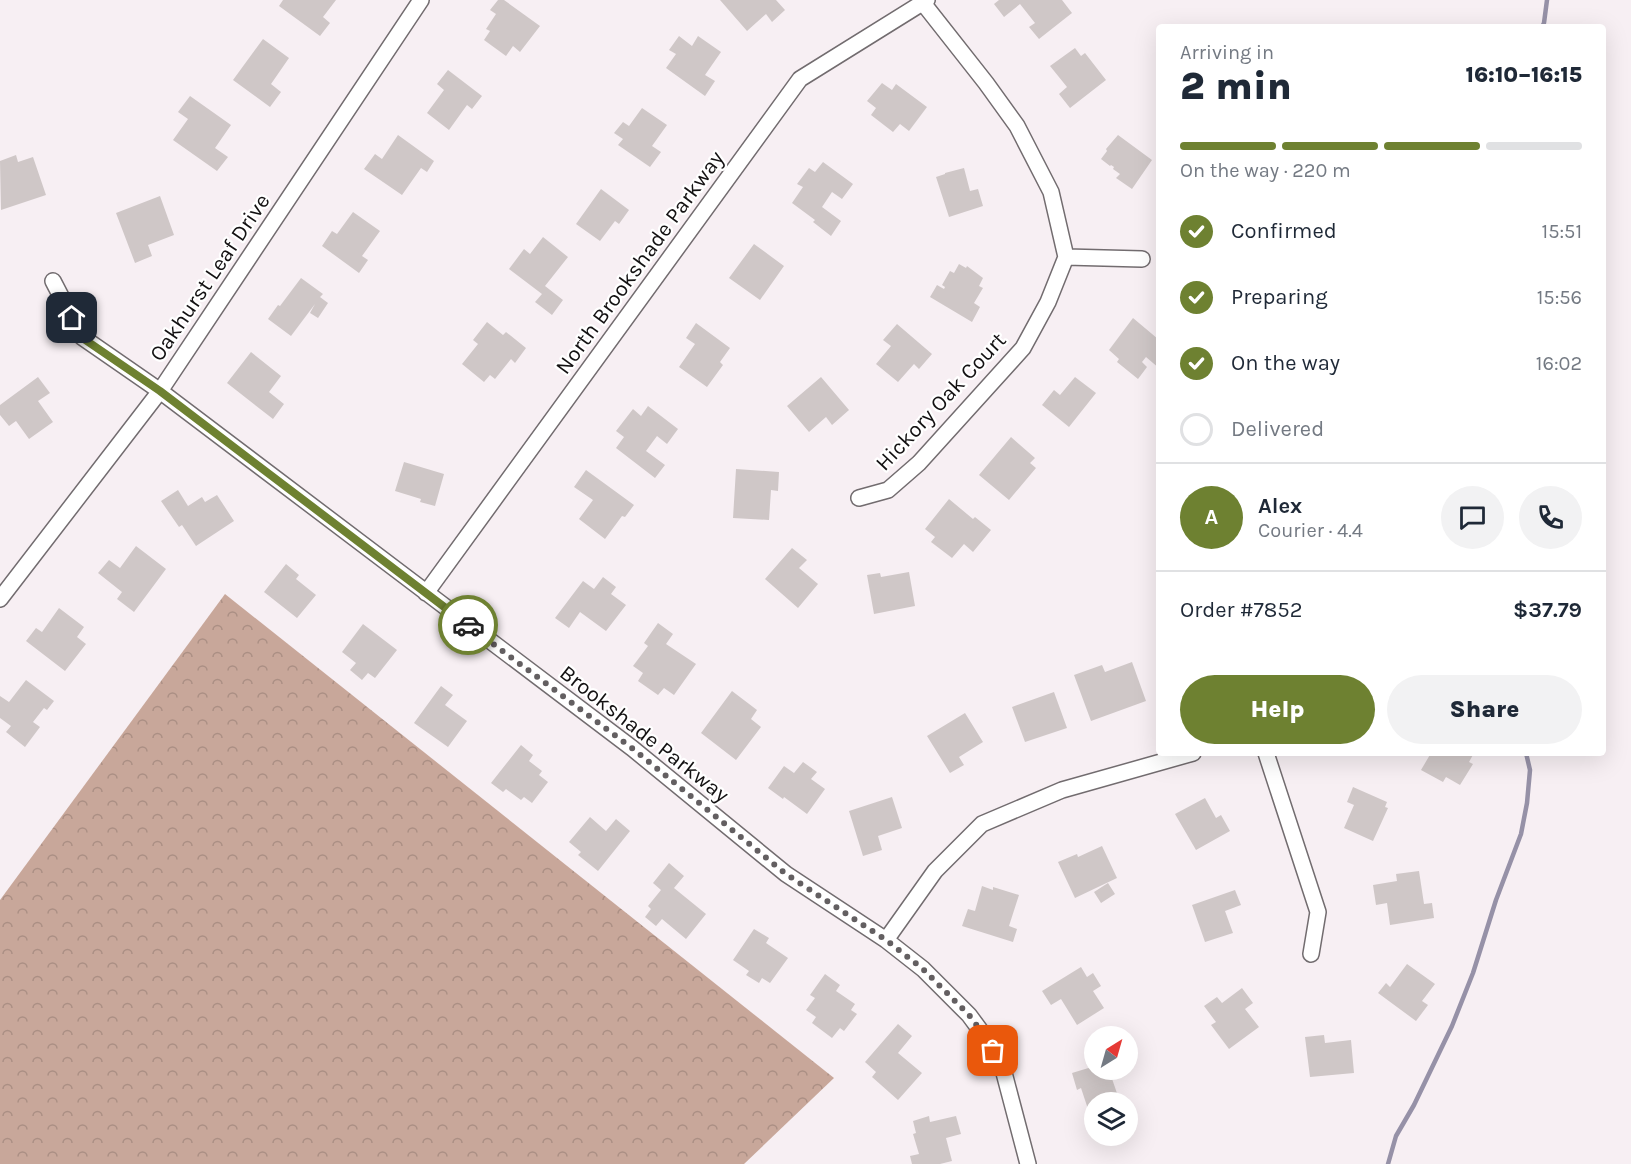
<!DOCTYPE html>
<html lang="en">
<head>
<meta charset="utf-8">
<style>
	body { margin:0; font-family:Karla,sans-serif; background:#f2f2f3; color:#1f2937; height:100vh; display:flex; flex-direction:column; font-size:22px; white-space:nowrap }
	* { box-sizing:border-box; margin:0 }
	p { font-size:20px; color:#747a83 }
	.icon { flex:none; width:33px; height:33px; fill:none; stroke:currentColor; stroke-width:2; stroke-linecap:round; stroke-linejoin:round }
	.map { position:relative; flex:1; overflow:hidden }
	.sheet { position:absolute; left:1156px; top:24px; width:450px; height:732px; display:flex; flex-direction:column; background:#fff; border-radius:6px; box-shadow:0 6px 24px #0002 }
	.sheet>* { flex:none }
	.needle { width:39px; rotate:37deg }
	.tools { position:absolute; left:1084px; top:1026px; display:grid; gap:12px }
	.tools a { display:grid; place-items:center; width:54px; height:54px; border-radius:50%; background:#fff; box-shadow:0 6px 24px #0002; font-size:30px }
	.pin { position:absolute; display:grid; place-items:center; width:51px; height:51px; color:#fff; margin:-26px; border-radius:12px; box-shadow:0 3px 9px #0006 }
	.courier { position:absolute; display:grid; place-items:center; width:60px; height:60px; margin:-30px; border:4px solid #6e8131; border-radius:50%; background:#fff; color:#222; box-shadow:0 2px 8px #0007 }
	.overview em { font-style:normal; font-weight:800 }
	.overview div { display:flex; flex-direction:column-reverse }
	.overview { display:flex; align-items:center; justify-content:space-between; height:102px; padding:0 24px }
	h1 { font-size:39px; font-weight:800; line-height:45px }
	.bar { display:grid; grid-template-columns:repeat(4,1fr); gap:9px 6px; align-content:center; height:72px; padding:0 24px }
	.bar i { height:8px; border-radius:4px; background:#e0e1e3 }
	.bar .current { background:#6e8131 }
	.bar p { grid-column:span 4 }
	.line { display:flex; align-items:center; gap:15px; padding:0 24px; border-top:2px solid #e0e1e3 }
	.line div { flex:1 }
	.round { display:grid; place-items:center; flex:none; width:63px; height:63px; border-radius:32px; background:#f2f2f3 }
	ol { padding:0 24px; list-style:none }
	li { display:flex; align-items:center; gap:18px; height:66px }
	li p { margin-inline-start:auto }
	li .icon { padding:6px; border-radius:50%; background:#6e8131; color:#fff; stroke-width:4 }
	li:last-child { color:#747a83 }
	li i { width:33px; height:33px; border:3px solid #e0e1e3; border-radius:50% }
	.button { display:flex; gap:12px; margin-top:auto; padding:12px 24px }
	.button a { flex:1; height:69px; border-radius:36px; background:#6e8131; color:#fff; font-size:24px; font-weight:800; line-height:69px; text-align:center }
	.button a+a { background:#f2f2f3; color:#1f2937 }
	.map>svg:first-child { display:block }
	.forest { fill:url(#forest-crowns) }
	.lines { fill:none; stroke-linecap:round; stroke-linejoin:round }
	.stream { stroke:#9691a7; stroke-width:4.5 }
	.building { fill:#cfc7c7 }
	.minor-casing { stroke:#726c6f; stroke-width:18 }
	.minor { stroke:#fff; stroke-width:15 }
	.done { stroke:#635f61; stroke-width:6; stroke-dasharray:0 10.8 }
	.route { stroke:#6e8131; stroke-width:8 }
	.labels { text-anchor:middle; stroke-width:4.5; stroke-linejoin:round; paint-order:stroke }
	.street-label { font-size:22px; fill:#131112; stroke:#fff }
</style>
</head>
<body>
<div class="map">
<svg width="1631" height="1164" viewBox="0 0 1631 1164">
	<defs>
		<pattern id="forest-crowns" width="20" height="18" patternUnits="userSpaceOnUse" patternTransform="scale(1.5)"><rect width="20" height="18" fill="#c8a79a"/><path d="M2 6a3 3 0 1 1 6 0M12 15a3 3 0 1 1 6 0" fill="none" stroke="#ab8f84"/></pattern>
	</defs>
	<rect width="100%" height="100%" fill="#f7eff3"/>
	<path class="forest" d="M 225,594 L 834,1078 L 744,1164 L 0,1164 L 0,900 Z"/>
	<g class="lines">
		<path class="stream" d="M 1542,27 L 1544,23 L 1547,0
			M 1388,1164 L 1396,1136 L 1414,1105 L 1452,1026 L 1473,973 L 1496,900 L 1521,834 L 1527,803 L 1530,770 L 1526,753"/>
	</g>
	<path class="building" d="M 283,0 L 336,0 L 323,17 L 330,23 L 320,36 L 279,6 Z
		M 498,0 L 504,0 L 540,26 L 520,52 L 513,46 L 506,56 L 484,40 L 490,31 L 486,29 L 496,14 L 490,10 Z
		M 720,0 L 776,0 L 785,10 L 772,22 L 766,14 L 747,31 Z
		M 999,0 L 1062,0 L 1072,13 L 1039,39 L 1029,27 L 1035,23 L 1020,4 L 1004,17 L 994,4 Z
		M 679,36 L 692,46 L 698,36 L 721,52 L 705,75 L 715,81 L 705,96 L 666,68 L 676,54 L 669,50 Z
		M 263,39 L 289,58 L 271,84 L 281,92 L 270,107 L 233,80 Z
		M 1075,48 L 1081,56 L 1085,53 L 1106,80 L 1070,108 L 1059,94 L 1067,87 L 1050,66 Z
		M 448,70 L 482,96 L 472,109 L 467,105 L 449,130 L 427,113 L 444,90 L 437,84 Z
		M 882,83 L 892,90 L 896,84 L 927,107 L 909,131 L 900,124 L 893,132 L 871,115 L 876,108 L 867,101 Z
		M 190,96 L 231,125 L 215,148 L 228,157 L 217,171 L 173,140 L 188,119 L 178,112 Z
		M 642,108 L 667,125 L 652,146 L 661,152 L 650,167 L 618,145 L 623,139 L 614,133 L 623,122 L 629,126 Z
		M 398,135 L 434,161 L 427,172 L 421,168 L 402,195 L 364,169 L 375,154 L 382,159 Z
		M 1118,135 L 1152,160 L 1132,189 L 1116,178 L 1120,174 L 1113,169 L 1114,167 L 1111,165 L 1110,166 L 1101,159 L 1107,151 L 1106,149 Z
		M 16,155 L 18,162 L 33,157 L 46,195 L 1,210 L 0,161 Z
		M 823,162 L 853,184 L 842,199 L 832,192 L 822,207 L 841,221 L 831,236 L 813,222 L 815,220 L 792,203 L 803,187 L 797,184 L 809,168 L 815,172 Z
		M 964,168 L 970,191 L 978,189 L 983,206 L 949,217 L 936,177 L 945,174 L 945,173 Z
		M 601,189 L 629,210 L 619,224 L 615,221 L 600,241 L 576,224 Z
		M 160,196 L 174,235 L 148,245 L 152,256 L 135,263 L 116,213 Z
		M 353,212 L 380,231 L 362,256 L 368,260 L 359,273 L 322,246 L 332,231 L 337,234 Z
		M 543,237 L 568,257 L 545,286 L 563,300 L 552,315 L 535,302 L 542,294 L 509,269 L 524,249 L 530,254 Z
		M 754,244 L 784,266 L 760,300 L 729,278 Z
		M 959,264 L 966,268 L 967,266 L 983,278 L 979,286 L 983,288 L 974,303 L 980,307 L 972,322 L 930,297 L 937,285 L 944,289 L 945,287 L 942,285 L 950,271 L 954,273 Z
		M 301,278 L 323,294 L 320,297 L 328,303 L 318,318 L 310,313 L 315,304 L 291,336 L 268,319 L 278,305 L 280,306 Z
		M 1133,318 L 1158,339 L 1160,336 L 1160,369 L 1146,357 L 1142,362 L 1147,367 L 1138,379 L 1117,362 L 1119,359 L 1109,350 Z
		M 487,322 L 503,335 L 506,332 L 526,348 L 515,363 L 511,359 L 495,379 L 490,375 L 484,382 L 462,364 L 478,344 L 473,340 Z
		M 696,323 L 730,348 L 720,362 L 723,365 L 707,387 L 679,367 L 695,344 L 686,338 Z
		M 897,324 L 932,354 L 919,369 L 914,364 L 898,382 L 876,364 L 891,346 L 883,340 Z
		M 251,352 L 281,376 L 269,392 L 284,404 L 273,419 L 227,383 Z
		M 38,377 L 50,393 L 38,401 L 53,422 L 29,439 L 16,421 L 9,426 L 0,415 L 0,405 Z
		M 821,377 L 849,410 L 832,425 L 826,417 L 809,432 L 787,406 Z
		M 1075,377 L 1096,393 L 1069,427 L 1042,405 L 1054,390 L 1060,395 Z
		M 648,406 L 678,429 L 667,444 L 657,436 L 646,451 L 665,465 L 655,478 L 616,448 L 624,437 L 616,431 L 633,409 L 641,416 Z
		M 1011,437 L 1035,458 L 1030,463 L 1036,468 L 1009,500 L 979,475 Z
		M 404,462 L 444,474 L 435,506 L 420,502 L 421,499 L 395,491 Z
		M 736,469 L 779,472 L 778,491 L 771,490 L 769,520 L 733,518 Z
		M 586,470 L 634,505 L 625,517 L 622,516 L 605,539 L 579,519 L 593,500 L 574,487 Z
		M 178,490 L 188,506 L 202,497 L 205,502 L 217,495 L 234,521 L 196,546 L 182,525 L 179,527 L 161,501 Z
		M 949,499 L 973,519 L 975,517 L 991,530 L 973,552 L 964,544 L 952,558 L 931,542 L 935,537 L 925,529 Z
		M 136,546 L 166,569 L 134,612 L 117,599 L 122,592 L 98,573 L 109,560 L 120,568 Z
		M 792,548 L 807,560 L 799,568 L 818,584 L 798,608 L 765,579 Z
		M 286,564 L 299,575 L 296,579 L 316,595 L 297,618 L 264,592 Z
		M 909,572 L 915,606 L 874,614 L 867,575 L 880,573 L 881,577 Z
		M 603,577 L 616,587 L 611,594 L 626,605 L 606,631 L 580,612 L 569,628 L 555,618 L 583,581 L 594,589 Z
		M 59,608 L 84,627 L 77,637 L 86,644 L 65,671 L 26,641 L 36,628 L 42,632 Z
		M 658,623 L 673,634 L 666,644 L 696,664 L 674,695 L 664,688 L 658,695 L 638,681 L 643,673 L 633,666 L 648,646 L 644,643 Z
		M 363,624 L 397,650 L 375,678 L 368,673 L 362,680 L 350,670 L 356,663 L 342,652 Z
		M 1132,662 L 1146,701 L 1091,721 L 1074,675 L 1102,665 L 1105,672 Z
		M 26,680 L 54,701 L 47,710 L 44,708 L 33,722 L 40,727 L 25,747 L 6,732 L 11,726 L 0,718 L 0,696 L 9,702 Z
		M 441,686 L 453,695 L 445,705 L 467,721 L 448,747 L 414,723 Z
		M 732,691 L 757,710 L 751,719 L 761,727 L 736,760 L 701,733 Z
		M 1054,692 L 1067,728 L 1025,742 L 1012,707 Z
		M 965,713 L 983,742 L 959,757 L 964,765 L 950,773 L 927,736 Z
		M 521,745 L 533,755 L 529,761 L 542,771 L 539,775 L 548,782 L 532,803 L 524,797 L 521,800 L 506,789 L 503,792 L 491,783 Z
		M 1431,753 L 1474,753 L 1469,762 L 1473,764 L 1460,785 L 1446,777 L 1443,782 L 1421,770 Z
		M 803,762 L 817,772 L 811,779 L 825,789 L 807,814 L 784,797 L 783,799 L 768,788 L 784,766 L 794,773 Z
		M 1353,787 L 1387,802 L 1385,807 L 1388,808 L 1373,841 L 1344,828 L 1354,805 L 1347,802 Z
		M 892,797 L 902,828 L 878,836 L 882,850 L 863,856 L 849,811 Z
		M 1205,798 L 1216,818 L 1221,815 L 1230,831 L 1196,850 L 1175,814 Z
		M 590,817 L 606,831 L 616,819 L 630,831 L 598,871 L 578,855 L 581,852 L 569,842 Z
		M 1102,846 L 1117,878 L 1075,898 L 1058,862 L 1077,854 L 1078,857 Z
		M 669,863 L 684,876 L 674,888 L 706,914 L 686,939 L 662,919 L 656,926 L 645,917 L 651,909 L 648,906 L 661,890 L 653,883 Z
		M 1419,871 L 1424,904 L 1432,903 L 1434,918 L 1390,925 L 1387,903 L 1376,905 L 1373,885 L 1397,881 L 1396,874 Z
		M 1108,883 L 1115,894 L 1101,903 L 1094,892 Z
		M 982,886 L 993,890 L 993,887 L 1019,895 L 1009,926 L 1017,929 L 1013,942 L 962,926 L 968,909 L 975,911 Z
		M 1235,890 L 1241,905 L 1225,911 L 1233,933 L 1205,942 L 1192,905 Z
		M 754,929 L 769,938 L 766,943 L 788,958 L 770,983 L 762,978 L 759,983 L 746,975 L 749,971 L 733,960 Z
		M 1407,964 L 1435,984 L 1422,1001 L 1428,1005 L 1416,1021 L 1378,993 L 1386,983 L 1390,987 Z
		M 1081,967 L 1087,977 L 1093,973 L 1101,986 L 1093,991 L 1104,1008 L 1077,1025 L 1061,999 L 1051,1005 L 1042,991 Z
		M 825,974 L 840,985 L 836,991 L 855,1004 L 851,1010 L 857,1014 L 844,1031 L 840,1028 L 832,1038 L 812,1023 L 816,1017 L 806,1010 L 815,998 L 810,995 Z
		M 1242,988 L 1253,1003 L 1245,1009 L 1259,1027 L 1229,1049 L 1211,1025 L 1216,1022 L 1204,1006 L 1217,997 L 1222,1003 Z
		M 898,1024 L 912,1036 L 898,1053 L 922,1073 L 898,1100 L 872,1077 L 876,1072 L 865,1062 Z
		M 1324,1035 L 1325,1043 L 1351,1040 L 1354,1073 L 1310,1077 L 1305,1037 Z
		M 1095,1066 L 1095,1070 L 1109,1070 L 1120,1102 L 1095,1102 L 1095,1114 L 1090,1115 L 1081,1088 L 1077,1090 L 1072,1073 Z
		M 929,1116 L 930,1122 L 956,1116 L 961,1134 L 946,1138 L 952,1161 L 940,1164 L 912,1164 L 910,1156 L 919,1154 L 913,1134 L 916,1133 L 913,1121 Z"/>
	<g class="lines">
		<g class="minor-casing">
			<path id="minor" d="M 1066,257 L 1142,259
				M 53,281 L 82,337 L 160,391 L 632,748 L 786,874 L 886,940 L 923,969 L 969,1015 L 983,1034 L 1003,1069 L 1028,1164
				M 859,498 L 888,490 L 919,463 L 1023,348 L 1048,302 L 1066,257 L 1051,192 L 1017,126 L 986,83 L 923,3
				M 426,593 L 800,79 L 927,0
				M 0,599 L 160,391 L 421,0
				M 1266,753 L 1318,912 L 1311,954
				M 886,940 L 935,871 L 982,824 L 1062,790 L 1193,753"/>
		</g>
		<use href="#minor" class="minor"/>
	</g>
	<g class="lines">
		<path class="done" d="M 468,625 L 632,748 L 786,874 L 886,940 L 923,969 L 969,1015 L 983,1034 L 993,1051"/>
		<path class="route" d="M 72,318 L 81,337 L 160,391 L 468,625"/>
	</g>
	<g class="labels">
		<g class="street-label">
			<text transform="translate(639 262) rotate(-54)" y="8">North Brookshade Parkway</text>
			<text transform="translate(209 277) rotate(-56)" y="8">Oakhurst Leaf Drive</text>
			<text transform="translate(940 401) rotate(-47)" y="8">Hickory Oak Court</text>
			<text transform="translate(645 733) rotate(38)" y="8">Brookshade Parkway</text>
		</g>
	</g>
</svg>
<div class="tools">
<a><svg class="needle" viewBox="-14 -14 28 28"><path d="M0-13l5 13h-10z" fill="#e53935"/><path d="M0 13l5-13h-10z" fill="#747a83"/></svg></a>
<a><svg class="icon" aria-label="layers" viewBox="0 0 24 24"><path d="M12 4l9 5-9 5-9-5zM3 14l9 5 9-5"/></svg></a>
</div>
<div class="pin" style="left:993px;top:1051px;background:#ea580c"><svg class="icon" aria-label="bag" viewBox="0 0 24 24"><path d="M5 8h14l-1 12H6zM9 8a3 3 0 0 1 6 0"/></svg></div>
<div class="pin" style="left:72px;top:318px;background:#1f2937"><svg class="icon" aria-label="home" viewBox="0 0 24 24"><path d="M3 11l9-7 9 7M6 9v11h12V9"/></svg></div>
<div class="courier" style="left:468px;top:625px"><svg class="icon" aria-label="car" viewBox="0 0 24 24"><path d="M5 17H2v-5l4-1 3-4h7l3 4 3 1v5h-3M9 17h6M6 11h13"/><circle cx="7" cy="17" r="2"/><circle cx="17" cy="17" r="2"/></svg></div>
<section class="sheet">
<div class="overview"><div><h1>2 min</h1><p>Arriving in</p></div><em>16:10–16:15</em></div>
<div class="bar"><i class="current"></i><i class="current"></i><i class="current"></i><i></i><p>On the way · 220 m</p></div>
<ol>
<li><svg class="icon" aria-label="check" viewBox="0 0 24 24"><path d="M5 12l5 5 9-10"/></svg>Confirmed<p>15:51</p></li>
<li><svg class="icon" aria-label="check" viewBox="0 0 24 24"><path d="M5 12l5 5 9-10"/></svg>Preparing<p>15:56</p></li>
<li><svg class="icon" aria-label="check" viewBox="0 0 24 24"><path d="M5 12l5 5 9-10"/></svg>On the way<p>16:02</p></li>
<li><i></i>Delivered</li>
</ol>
<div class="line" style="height:108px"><b class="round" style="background:#6e8131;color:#fff">A</b><div><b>Alex</b><p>Courier · 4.4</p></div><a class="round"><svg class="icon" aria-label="chat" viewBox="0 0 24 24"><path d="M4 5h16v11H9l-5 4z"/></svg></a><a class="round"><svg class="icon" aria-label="phone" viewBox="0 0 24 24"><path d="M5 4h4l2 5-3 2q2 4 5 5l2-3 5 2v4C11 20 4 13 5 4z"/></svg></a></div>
<div class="line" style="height:78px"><div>Order #7852</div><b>$37.79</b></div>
<div class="button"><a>Help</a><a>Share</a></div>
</section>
</div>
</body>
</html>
